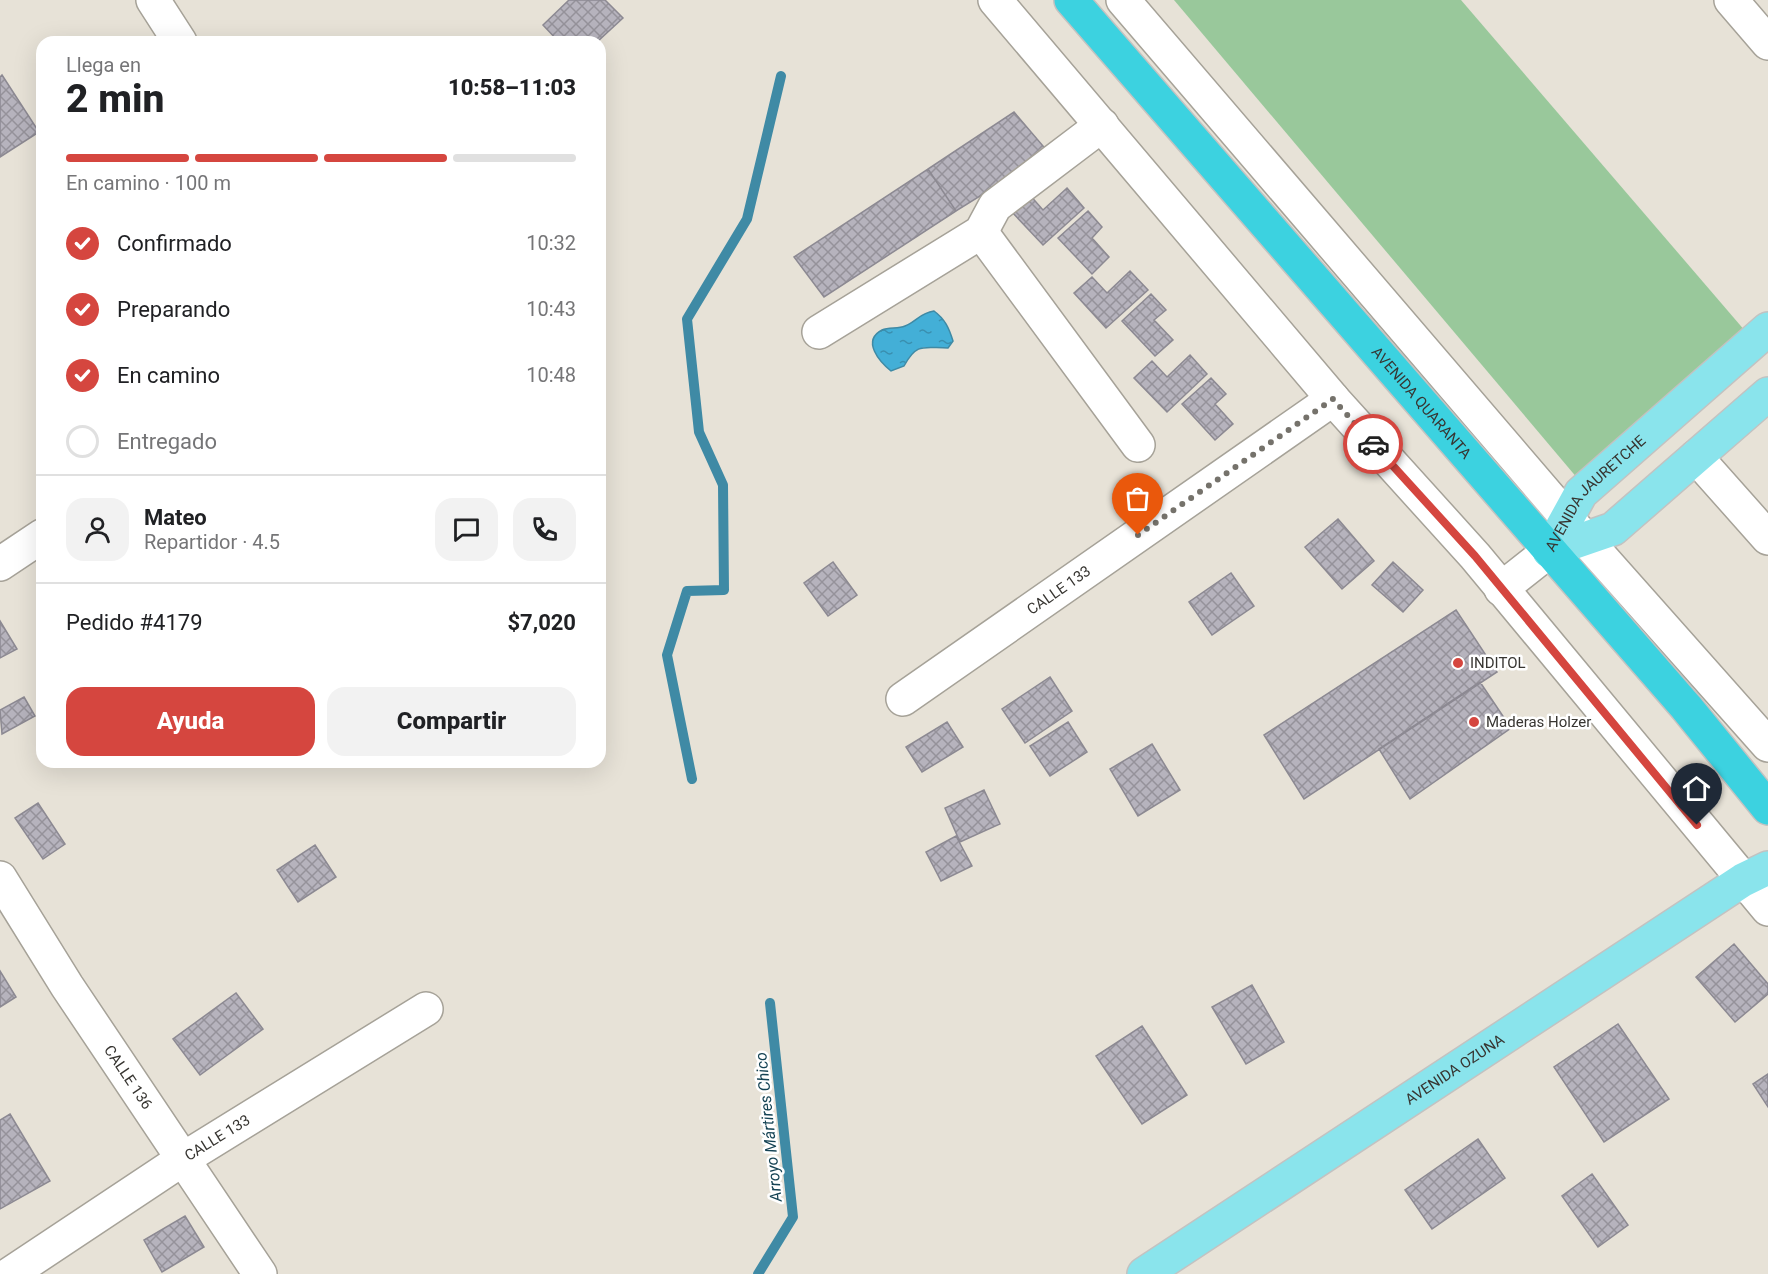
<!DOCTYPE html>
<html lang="es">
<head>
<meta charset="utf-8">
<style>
	body { margin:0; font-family:Roboto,sans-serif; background:#f2f2f2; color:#202124; height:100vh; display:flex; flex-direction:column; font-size:22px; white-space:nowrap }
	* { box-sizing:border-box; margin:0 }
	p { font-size:20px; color:#757577 }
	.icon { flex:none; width:33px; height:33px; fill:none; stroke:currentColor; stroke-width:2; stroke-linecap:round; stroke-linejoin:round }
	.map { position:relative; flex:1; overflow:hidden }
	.side { position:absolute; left:36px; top:36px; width:570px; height:732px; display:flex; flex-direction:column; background:#fff; border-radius:18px; box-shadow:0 6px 24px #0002 }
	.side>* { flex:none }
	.pin { position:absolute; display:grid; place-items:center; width:51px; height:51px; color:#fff; margin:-62px -26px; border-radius:50% 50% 50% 0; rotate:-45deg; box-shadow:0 0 6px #0007 }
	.pin .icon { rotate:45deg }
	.courier { position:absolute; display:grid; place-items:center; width:60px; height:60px; margin:-30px; border:4px solid #d5463f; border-radius:50%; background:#fff; color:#222; box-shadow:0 2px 8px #0007 }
	.headline em { font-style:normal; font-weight:800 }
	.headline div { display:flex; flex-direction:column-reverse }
	.headline { display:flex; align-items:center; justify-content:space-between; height:102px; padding:0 30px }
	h1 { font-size:39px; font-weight:800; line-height:45px }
	.bar { display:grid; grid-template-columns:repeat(4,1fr); gap:9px 6px; align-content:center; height:72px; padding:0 30px }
	.bar i { height:8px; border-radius:4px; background:#e0e0e0 }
	.bar .on { background:#d5463f }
	.bar p { grid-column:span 4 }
	.line { display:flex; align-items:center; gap:15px; padding:0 30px; border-top:2px solid #e0e0e0 }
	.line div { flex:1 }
	.round { display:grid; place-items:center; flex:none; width:63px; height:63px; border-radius:18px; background:#f2f2f2 }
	ol { padding:0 30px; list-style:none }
	li { display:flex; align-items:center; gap:18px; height:66px }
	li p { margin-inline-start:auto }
	li .icon { padding:6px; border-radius:50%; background:#d5463f; color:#fff; stroke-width:4 }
	li:last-child { color:#757577 }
	li i { width:33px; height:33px; border:3px solid #e0e0e0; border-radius:50% }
	.primary-button { display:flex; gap:12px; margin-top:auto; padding:12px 30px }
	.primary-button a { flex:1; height:69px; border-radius:18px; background:#d5463f; color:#fff; font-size:24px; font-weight:800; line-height:69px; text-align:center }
	.primary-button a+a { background:#f2f2f2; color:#202124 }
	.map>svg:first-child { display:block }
	.grass { fill:#99c89b }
	.water { fill:url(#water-ripples); stroke:#3f8aa5; stroke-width:1.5 }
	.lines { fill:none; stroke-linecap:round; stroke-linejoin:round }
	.stream { stroke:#3f8aa5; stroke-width:10 }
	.building { fill:url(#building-cross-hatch); stroke:#8c8992; stroke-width:1.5 }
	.minor-casing { stroke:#a6a298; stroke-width:36 }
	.major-casing { stroke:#c3c2c1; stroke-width:36 }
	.highway-casing { stroke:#c3c2c1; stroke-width:36 }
	.minor { stroke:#fff; stroke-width:33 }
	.major { stroke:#8ae4ec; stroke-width:33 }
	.highway { stroke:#3cd2e0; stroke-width:33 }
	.done { stroke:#75726b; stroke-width:6; stroke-dasharray:0 10.8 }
	.route { stroke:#d5463f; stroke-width:8 }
	.poi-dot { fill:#d5463f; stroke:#fff; stroke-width:2 }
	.labels { text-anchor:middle; stroke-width:5; stroke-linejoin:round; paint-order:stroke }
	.street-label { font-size:15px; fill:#373531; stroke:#fff }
	.poi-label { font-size:15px; fill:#373531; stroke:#fff; text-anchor:start }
	.water-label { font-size:16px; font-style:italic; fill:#154354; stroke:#fff }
</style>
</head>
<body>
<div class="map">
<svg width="1768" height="1274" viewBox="0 0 1768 1274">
	<defs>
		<pattern id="water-ripples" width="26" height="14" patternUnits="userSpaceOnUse" patternTransform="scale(1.5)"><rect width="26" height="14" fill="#43afd7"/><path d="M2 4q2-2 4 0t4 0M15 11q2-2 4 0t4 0" fill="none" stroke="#398faf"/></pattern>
		<pattern id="building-cross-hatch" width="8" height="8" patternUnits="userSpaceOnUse" patternTransform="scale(1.5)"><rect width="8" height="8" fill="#b6b3bd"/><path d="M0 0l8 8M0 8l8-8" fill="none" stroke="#95929a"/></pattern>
	</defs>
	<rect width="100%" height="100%" fill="#e7e2d7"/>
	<path class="grass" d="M 1174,0 L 1461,0 L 1746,332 L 1578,479 Z"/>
	<path class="water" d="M 934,311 C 945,319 949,328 953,341 L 948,348 C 924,348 917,342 904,366 L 891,371 C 880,362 861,341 882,330 C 889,327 898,329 905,326 C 917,321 920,313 934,311 Z"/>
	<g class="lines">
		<path class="stream" d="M 692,779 L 667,655 L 687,591 L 724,590 L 723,485 L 699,432 L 687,319 L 747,219 L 781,76
			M 758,1274 L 793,1217 L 770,1003"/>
	</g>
	<path class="building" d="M 569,0 L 605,0 L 623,18 L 597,42 L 559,42 L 543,25 Z
		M 2,75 L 39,132 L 0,157 L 0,77 Z
		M 1014,112 L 1049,153 L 956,211 L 928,169 Z
		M 928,169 L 956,211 L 824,297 L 794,257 Z
		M 1067,188 L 1084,208 L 1043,245 L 1011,211 L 1029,194 L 1043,210 Z
		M 1088,211 L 1102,227 L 1092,238 L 1109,257 L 1092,274 L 1058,238 Z
		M 1130,271 L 1148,290 L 1106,328 L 1074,293 L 1092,277 L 1107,293 Z
		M 1151,294 L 1166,310 L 1154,320 L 1173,340 L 1155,356 L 1122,321 Z
		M 1190,355 L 1207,374 L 1167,412 L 1134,378 L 1152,361 L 1167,377 Z
		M 1211,378 L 1226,394 L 1215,404 L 1233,424 L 1215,440 L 1182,404 Z
		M 1338,519 L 1374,561 L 1342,589 L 1305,547 Z
		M 833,562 L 857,595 L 828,616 L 804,583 Z
		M 1393,562 L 1423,590 L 1403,612 L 1372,585 Z
		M 1231,573 L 1254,606 L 1212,635 L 1189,602 Z
		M 1456,610 L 1497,672 L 1304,799 L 1264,735 Z
		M 0,621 L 17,649 L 0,658 Z
		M 1050,677 L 1072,711 L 1025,743 L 1002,709 Z
		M 1480,682 L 1511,728 L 1410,799 L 1379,749 Z
		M 24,697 L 35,716 L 2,734 L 0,710 Z
		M 947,722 L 963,747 L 922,772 L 906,747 Z
		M 1068,722 L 1087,752 L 1050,776 L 1030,746 Z
		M 1152,744 L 1180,790 L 1138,816 L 1110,769 Z
		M 984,790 L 1000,824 L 960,842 L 945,808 Z
		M 38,803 L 65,844 L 43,859 L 15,818 Z
		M 956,836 L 972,866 L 941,881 L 926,852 Z
		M 315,845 L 336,877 L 298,902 L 277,870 Z
		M 1734,944 L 1768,984 L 1768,994 L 1735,1022 L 1696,977 Z
		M 0,971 L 16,997 L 0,1007 Z
		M 1252,985 L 1284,1042 L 1246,1064 L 1212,1007 Z
		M 236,993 L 263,1029 L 200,1075 L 173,1039 Z
		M 1618,1024 L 1669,1099 L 1604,1142 L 1554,1067 Z
		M 1142,1026 L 1187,1095 L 1142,1124 L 1096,1056 Z
		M 1768,1074 L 1768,1107 L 1753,1084 Z
		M 10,1114 L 50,1181 L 0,1209 L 0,1120 Z
		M 1478,1139 L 1505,1178 L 1432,1229 L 1405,1190 Z
		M 1592,1174 L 1628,1225 L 1598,1247 L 1562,1196 Z
		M 185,1216 L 204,1247 L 162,1272 L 144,1240 Z"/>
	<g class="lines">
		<g class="minor-casing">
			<g id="minor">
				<path d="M 153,0 L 180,42"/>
				<path d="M 995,0 L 1333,399 L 1475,556 L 1768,909"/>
				<path d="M 1123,0 L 1585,539 L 1768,745"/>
				<path d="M 1731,0 L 1768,43"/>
				<path d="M 981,232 L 1138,445"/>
				<path d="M 819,332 L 981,232 L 995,206 L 1102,125"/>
				<path d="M 1696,457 L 1768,538"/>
				<path d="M 0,564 L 42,536"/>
				<path d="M 1501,589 L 1549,551"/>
				<path id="s1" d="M 903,699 L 1333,399"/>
				<path id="s2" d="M 0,878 L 67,986 L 260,1274"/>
				<path id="s3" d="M 10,1274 L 183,1159 L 426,1009"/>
			</g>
		</g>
		<g class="major-casing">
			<g id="major">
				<path id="s4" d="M 1549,551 L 1581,493 L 1768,329"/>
				<path d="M 1549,551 L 1613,529 L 1768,394"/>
				<path id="s5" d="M 1144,1274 L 1743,880 L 1768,868"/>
			</g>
		</g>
		<g class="highway-casing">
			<g id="highway">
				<path id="s6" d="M 1071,0 L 1686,707 L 1768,808"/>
			</g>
		</g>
		<use href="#minor" class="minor"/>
		<use href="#major" class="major"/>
		<use href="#highway" class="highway"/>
	</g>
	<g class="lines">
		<path class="done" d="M 1138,535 L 1333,399 L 1373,444"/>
		<path class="route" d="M 1373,444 L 1475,556 L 1697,825"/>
	</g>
	<g class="poi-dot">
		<circle cx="1458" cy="663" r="6"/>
		<circle cx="1474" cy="722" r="6"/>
	</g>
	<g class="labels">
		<g class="street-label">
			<text dy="5" stroke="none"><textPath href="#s6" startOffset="534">AVENIDA QUARANTA</textPath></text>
			<text dy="5" stroke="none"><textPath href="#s4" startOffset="75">AVENIDA JAURETCHE</textPath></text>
			<text dy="5" stroke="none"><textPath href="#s1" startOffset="190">CALLE 133</textPath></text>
			<text dy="5" stroke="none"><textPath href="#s5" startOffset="372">AVENIDA OZUNA</textPath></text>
			<text dy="5" stroke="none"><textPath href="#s2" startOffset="237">CALLE 136</textPath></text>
			<text dy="5" stroke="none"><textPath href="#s3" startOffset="248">CALLE 133</textPath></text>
		</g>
		<g class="poi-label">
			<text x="1470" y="668">INDITOL</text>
			<text x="1486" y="727">Maderas Holzer</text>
		</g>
		<g class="water-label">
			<text transform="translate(768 1127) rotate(-96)" y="6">Arroyo Mártires Chico</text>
		</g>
	</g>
</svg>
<div class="pin" style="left:1138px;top:535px;background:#ea580c"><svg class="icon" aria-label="bag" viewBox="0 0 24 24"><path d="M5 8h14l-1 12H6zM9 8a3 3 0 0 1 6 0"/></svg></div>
<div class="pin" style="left:1697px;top:825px;background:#1f2937"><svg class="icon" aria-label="home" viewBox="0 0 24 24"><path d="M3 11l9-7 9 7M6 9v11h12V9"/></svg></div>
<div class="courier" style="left:1373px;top:444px"><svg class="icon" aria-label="car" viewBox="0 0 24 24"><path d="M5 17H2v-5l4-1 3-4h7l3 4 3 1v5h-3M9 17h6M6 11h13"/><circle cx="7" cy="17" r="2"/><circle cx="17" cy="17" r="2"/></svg></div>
<section class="side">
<div class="headline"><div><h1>2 min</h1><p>Llega en</p></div><em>10:58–11:03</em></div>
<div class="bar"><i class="on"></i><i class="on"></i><i class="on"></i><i></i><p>En camino · 100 m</p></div>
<ol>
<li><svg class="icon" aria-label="check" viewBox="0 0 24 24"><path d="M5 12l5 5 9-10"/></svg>Confirmado<p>10:32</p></li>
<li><svg class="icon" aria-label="check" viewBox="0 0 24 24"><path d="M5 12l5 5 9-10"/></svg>Preparando<p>10:43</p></li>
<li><svg class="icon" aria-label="check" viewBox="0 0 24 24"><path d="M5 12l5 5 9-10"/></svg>En camino<p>10:48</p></li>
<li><i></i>Entregado</li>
</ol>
<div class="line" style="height:108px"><a class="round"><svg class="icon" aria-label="person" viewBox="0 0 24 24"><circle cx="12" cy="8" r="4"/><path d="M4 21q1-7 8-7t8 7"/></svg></a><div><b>Mateo</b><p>Repartidor · 4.5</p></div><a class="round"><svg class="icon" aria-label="chat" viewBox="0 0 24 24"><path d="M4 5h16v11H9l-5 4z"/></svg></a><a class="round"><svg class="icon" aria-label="phone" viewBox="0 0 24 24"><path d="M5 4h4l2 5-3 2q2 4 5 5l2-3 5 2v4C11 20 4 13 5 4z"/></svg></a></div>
<div class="line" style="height:78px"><div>Pedido #4179</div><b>$7,020</b></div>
<div class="primary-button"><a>Ayuda</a><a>Compartir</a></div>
</section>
</div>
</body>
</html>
